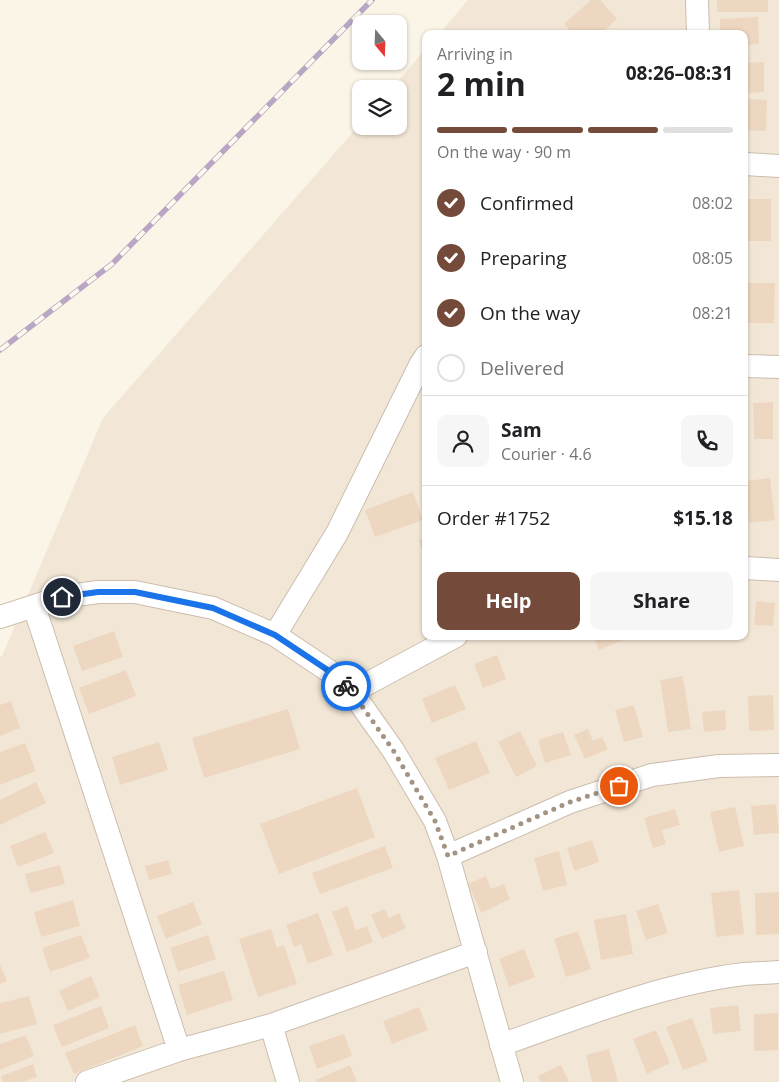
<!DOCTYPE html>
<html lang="en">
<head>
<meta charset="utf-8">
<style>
	body { margin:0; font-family:"Open Sans",sans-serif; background:#f6f6f6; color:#202124; height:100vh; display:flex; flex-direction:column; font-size:19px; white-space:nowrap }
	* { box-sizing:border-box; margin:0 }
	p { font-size:16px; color:#757577 }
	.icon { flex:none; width:28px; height:28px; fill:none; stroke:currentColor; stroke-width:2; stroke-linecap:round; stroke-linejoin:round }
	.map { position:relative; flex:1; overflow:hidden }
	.panel { position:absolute; left:422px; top:30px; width:326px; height:610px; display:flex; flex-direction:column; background:#fff; border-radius:10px; box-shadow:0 1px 4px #0004 }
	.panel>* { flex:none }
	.needle { width:32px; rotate:161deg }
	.tools { position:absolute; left:352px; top:15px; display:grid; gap:10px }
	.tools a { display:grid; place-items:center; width:55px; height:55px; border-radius:10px; background:#fff; box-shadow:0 1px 4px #0004; font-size:25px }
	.pin { position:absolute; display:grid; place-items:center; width:42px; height:42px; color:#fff; margin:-21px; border:2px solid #fff; border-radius:50%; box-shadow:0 1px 5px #0007 }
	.courier { position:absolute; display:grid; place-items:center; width:50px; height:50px; margin:-25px; border:4px solid #1a73e8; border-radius:50%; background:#fff; color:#222; box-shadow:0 1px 6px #0007 }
	.head em { font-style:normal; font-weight:700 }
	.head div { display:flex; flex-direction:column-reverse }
	.head { display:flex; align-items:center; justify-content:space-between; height:85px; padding:0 15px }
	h1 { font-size:32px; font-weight:700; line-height:38px }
	.bar { display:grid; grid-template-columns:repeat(4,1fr); gap:8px 5px; align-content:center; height:60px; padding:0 15px }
	.bar i { height:6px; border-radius:4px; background:#e0e0e0 }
	.bar .on { background:#744b3a }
	.bar p { grid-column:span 4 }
	.line { display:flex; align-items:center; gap:12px; padding:0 15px; border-top:1px solid #e0e0e0 }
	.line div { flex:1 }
	.round { display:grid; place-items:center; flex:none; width:52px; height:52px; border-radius:10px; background:#f6f6f6 }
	ol { padding:0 15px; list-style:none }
	li { display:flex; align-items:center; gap:15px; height:55px }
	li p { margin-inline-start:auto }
	li .icon { padding:5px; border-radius:50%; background:#744b3a; color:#fff; stroke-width:4 }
	li:last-child { color:#757577 }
	li i { width:28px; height:28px; border:2px solid #e0e0e0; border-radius:50% }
	.primary-button { display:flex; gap:10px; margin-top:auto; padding:10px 15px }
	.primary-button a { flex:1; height:58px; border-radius:10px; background:#744b3a; color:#fff; font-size:20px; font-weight:700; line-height:58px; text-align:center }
	.primary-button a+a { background:#f6f6f6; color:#202124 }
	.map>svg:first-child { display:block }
	.residential { fill:#f2e7d6 }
	.building { fill:#eed7c1 }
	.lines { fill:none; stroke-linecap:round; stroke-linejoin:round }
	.street-casing { stroke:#ccbdae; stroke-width:24 }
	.street { stroke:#fff; stroke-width:22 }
	.rail-casing { stroke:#b9a6c4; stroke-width:5.5 }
	.rail { stroke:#fef9ed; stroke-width:4; stroke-dasharray:11; stroke-linecap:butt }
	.done { stroke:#a39383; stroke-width:5; stroke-dasharray:0 9 }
	.route { stroke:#1a73e8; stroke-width:6 }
</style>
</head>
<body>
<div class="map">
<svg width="779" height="1082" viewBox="0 0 779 1082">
	<rect width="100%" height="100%" fill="#fbf5e7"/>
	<path class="residential" d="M 468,0 L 779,0 L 779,1082 L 0,1082 L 0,656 L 2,656 L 103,418 L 361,123 L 361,126 L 399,126 L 399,89 L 391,89 L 426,48 L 426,636 L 745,636 L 745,34 L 439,34 Z"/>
	<path class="building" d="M 591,0 L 600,0 L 617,19 L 601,34 L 573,34 L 564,24 Z
		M 717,0 L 768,0 L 768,12 L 717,12 Z
		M 758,17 L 759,44 L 745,45 L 745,34 L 720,34 L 720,19 Z
		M 764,62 L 764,92 L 745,93 L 745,63 Z
		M 745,99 L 767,100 L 766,131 L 745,130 Z
		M 745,199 L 771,199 L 771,241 L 745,241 Z
		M 747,283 L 775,283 L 774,323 L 746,323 Z
		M 773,402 L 773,439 L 754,439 L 753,403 Z
		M 770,478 L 775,520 L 749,523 L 745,481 Z
		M 413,492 L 423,520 L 375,537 L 365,510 Z
		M 426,538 L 426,562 L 419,540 Z
		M 756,601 L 775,603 L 773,626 L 754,625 Z
		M 114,631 L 123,657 L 82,671 L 73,646 Z
		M 593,636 L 627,636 L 628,638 L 599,650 Z
		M 497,655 L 506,679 L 483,688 L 474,664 Z
		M 126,670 L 136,696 L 89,714 L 79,688 Z
		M 683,676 L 691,729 L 668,732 L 660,680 Z
		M 455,685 L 466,709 L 432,723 L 422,699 Z
		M 773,695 L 774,730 L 749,731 L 748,696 Z
		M 11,701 L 20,728 L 0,736 L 0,705 Z
		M 634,705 L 643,737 L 624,742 L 615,710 Z
		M 288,709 L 300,749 L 204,778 L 192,738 Z
		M 725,710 L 726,730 L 704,732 L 702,712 Z
		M 588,729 L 593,741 L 602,737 L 608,749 L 585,759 L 574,735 Z
		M 520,731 L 537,766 L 516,777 L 498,742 Z
		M 563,732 L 571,755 L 545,763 L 538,740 Z
		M 476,741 L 490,773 L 449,790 L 435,758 Z
		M 159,742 L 168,770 L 120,785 L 112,757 Z
		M 25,743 L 36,771 L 0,785 L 0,752 Z
		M 36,782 L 46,803 L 0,825 L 0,800 Z
		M 357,788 L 375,837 L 279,874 L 260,824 Z
		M 776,804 L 779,833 L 754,835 L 751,806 Z
		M 735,807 L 744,846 L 719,852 L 710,812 Z
		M 675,809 L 680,825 L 662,830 L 666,844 L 653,848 L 644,818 Z
		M 45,832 L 54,853 L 18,867 L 10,846 Z
		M 592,840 L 599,862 L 574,871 L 567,848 Z
		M 385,846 L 393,868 L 320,894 L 312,873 Z
		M 559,851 L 567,885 L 543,891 L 534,858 Z
		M 168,860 L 172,874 L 149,880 L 145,866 Z
		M 60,865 L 65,884 L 30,893 L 25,874 Z
		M 486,876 L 491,889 L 504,884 L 510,899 L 481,913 L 468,884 Z
		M 739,890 L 744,934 L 716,937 L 711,893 Z
		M 779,892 L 779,934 L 756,935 L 755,893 Z
		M 73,900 L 80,926 L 41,937 L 34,912 Z
		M 193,902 L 202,924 L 166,939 L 157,916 Z
		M 658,904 L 668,933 L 646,940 L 636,911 Z
		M 347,906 L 356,930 L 367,926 L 373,942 L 347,952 L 332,912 Z
		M 385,909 L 389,918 L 399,913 L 406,928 L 382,939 L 371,915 Z
		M 318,913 L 333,955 L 308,964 L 301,944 L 294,947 L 286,925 Z
		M 626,914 L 633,954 L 601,960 L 594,920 Z
		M 271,929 L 277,948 L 284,945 L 297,984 L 258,997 L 239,939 Z
		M 578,931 L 591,969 L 566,977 L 554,939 Z
		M 81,935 L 90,958 L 50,972 L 42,948 Z
		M 208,935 L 216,959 L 178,972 L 170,948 Z
		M 524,949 L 535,977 L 509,987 L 499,959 Z
		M 0,964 L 7,981 L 0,984 Z
		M 224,971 L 233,1000 L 187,1015 L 178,985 Z
		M 91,976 L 100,997 L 68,1011 L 59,991 Z
		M 29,996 L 37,1024 L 0,1034 L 0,1003 Z
		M 738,1005 L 741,1031 L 713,1034 L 710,1008 Z
		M 101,1006 L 109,1028 L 62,1047 L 53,1025 Z
		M 419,1007 L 428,1030 L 392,1044 L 383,1021 Z
		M 778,1013 L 778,1050 L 754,1051 L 754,1014 Z
		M 692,1018 L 708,1061 L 683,1070 L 666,1027 Z
		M 135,1025 L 143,1046 L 74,1074 L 65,1053 Z
		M 656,1030 L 670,1063 L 647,1074 L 633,1039 Z
		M 344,1034 L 352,1056 L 317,1069 L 309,1046 Z
		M 26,1035 L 34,1056 L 0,1070 L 0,1044 Z
		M 609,1049 L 618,1082 L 592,1082 L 586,1055 Z
		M 33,1064 L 37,1077 L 23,1082 L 3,1082 L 1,1076 Z
		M 350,1065 L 357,1082 L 317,1082 L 316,1080 Z
		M 561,1065 L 569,1082 L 541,1082 L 538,1076 Z"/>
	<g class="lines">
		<g class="street-casing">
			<path id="street" d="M 697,0 L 698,34
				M 745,164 L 779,166
				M 745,366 L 779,367
				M 745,568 L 779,570
				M 34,606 L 179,1050
				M 0,617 L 62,597 L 98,592 L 135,592 L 213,608 L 275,635 L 329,671 L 352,692 L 393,750 L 435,821 L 448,856 L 512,1082
				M 275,635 L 337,533 L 420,365 L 426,356
				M 352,692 L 456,636
				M 448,856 L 570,802 L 652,775 L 719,766 L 779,765
				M 271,1025 L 288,1082
				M 501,1045 C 580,1017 661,984 744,974 C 756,973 768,973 779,972
				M 87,1082 L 179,1050 L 271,1025 L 476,952"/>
		</g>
		<use href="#street" class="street"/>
		<g class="rail-casing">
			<path id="rail" d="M 0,350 L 112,264 L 372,0"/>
		</g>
		<use href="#rail" class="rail"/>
	</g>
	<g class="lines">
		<path class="done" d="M 346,686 L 352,692 L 393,750 L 435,821 L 448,856 L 570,802 L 619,786"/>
		<path class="route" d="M 62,597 L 98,592 L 135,592 L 213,608 L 275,635 L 329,671 L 346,686"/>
	</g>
</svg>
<div class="tools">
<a><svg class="needle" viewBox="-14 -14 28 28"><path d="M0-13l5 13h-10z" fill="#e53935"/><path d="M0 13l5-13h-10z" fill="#757577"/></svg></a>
<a><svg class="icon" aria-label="layers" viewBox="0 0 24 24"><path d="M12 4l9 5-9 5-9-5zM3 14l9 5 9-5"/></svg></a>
</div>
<div class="pin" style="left:619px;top:786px;background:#ea580c"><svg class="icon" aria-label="bag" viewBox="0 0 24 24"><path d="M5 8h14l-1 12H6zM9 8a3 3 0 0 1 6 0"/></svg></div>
<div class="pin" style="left:62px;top:597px;background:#1f2937"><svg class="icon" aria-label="home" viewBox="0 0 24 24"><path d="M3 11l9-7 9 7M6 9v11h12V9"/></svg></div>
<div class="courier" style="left:346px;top:686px"><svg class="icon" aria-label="bike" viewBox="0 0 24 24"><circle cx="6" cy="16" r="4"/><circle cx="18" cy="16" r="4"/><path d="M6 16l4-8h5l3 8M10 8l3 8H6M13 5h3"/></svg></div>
<section class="panel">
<div class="head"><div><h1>2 min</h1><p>Arriving in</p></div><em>08:26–08:31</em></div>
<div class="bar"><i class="on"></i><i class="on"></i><i class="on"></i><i></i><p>On the way · 90 m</p></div>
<ol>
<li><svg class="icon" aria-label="check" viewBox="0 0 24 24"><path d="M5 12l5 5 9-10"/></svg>Confirmed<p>08:02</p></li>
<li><svg class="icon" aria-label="check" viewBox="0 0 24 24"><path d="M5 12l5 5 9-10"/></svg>Preparing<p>08:05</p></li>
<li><svg class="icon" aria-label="check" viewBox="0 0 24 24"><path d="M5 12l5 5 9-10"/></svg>On the way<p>08:21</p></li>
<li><i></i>Delivered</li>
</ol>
<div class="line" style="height:90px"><a class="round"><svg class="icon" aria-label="person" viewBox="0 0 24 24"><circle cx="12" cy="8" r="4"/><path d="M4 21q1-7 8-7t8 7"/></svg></a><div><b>Sam</b><p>Courier · 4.6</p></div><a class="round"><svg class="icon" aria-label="phone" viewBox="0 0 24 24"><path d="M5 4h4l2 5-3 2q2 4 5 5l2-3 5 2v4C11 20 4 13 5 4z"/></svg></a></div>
<div class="line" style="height:65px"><div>Order #1752</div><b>$15.18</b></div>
<div class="primary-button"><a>Help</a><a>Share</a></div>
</section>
</div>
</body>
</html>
